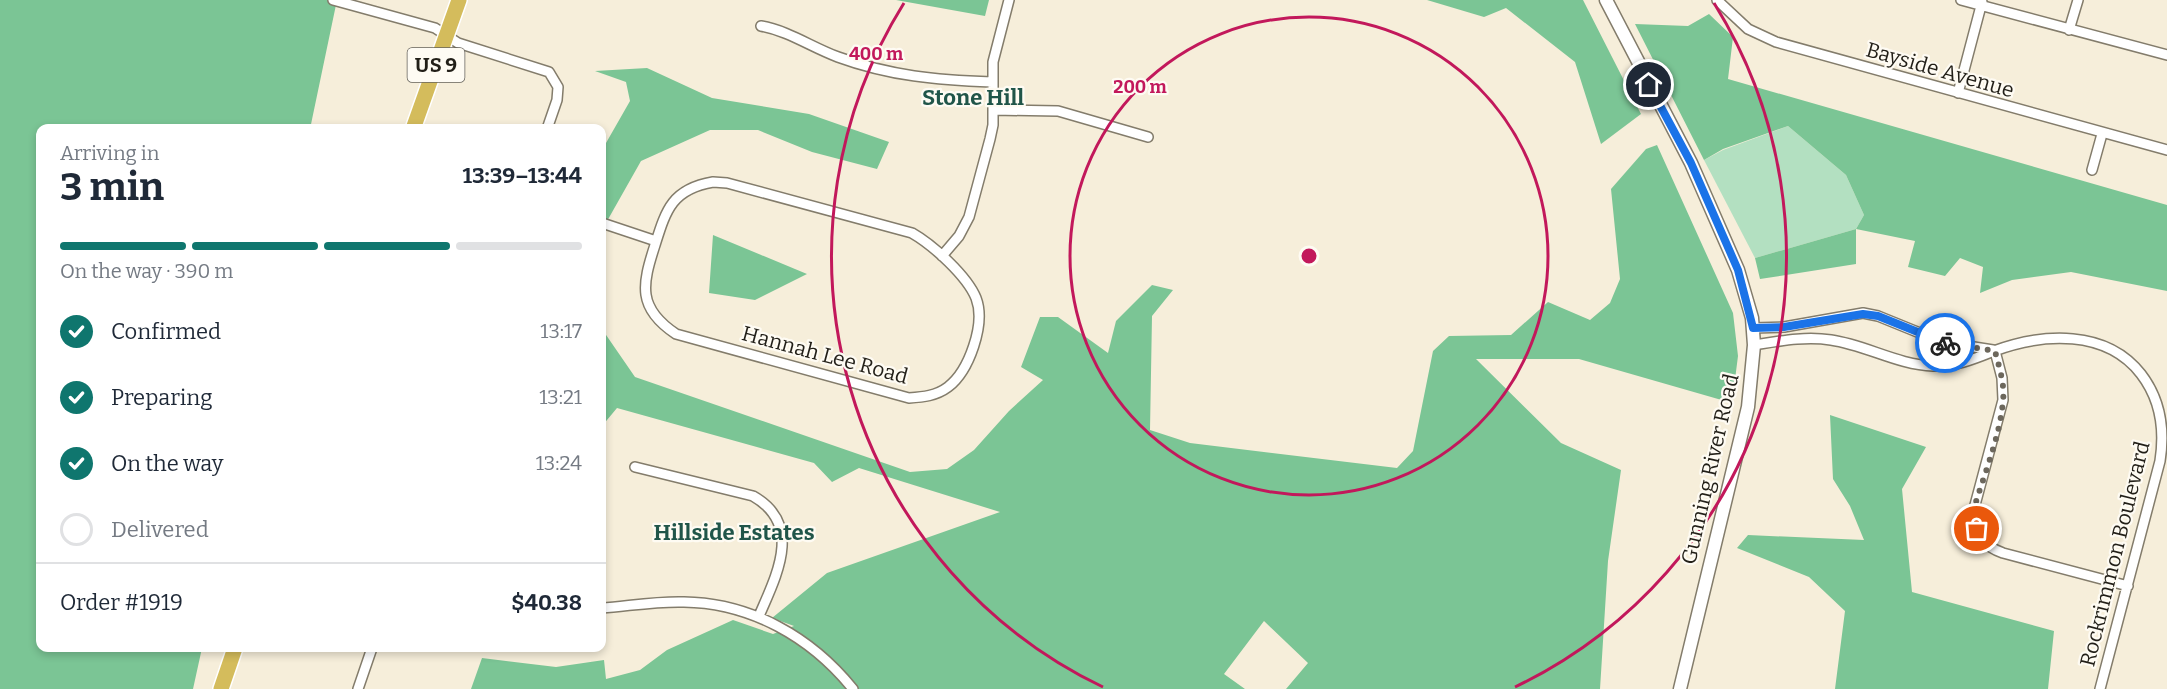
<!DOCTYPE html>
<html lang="en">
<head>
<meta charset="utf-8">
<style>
	body { margin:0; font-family:Bitter,serif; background:#f2f2f3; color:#1f2937; height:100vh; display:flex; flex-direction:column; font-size:22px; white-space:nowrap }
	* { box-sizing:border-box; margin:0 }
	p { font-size:20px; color:#747a83 }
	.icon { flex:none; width:33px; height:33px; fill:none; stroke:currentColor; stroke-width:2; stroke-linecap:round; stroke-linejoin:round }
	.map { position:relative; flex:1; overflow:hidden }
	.side { position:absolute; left:36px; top:124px; width:570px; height:528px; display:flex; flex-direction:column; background:#fff; border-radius:12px; box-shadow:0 3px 9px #0003 }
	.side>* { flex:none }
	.pin { position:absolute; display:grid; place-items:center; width:51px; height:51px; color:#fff; margin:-26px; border:3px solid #fff; border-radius:50%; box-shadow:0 2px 6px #0007 }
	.courier { position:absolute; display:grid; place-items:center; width:60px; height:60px; margin:-30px; border:4px solid #1a73e8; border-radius:50%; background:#fff; color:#222; box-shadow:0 2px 8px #0007 }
	.summary em { font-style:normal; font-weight:700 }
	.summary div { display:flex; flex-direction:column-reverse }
	.summary { display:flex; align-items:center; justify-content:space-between; height:102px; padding:0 24px }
	h1 { font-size:39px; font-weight:700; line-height:45px }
	.bar { display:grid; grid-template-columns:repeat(4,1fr); gap:9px 6px; align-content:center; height:72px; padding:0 24px }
	.bar i { height:8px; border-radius:4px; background:#e0e1e3 }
	.bar .selected { background:#0f766e }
	.bar p { grid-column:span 4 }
	.line { display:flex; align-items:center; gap:15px; padding:0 24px; border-top:2px solid #e0e1e3 }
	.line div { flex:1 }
	ol { padding:0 24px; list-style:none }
	li { display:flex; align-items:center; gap:18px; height:66px }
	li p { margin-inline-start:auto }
	li .icon { padding:6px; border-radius:50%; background:#0f766e; color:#fff; stroke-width:4 }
	li:last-child { color:#747a83 }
	li i { width:33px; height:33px; border:3px solid #e0e1e3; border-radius:50% }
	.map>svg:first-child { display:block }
	.green { fill:#b3e0c1 }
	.forest { fill:#7bc595 }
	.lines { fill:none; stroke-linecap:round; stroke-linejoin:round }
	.minor-casing { stroke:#837c6b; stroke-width:12 }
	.tertiary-casing { stroke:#837c6b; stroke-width:15 }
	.trunk-casing { stroke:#fff; stroke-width:18 }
	.minor { stroke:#fff; stroke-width:9 }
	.tertiary { stroke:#fff; stroke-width:12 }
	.trunk { stroke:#d4bc5c; stroke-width:15 }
	.done { stroke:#6c675c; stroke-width:6; stroke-dasharray:0 10.8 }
	.route { stroke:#1a73e8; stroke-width:8 }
	.ring { fill:none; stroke:#c2185b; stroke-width:3 }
	.labels { text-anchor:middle; stroke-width:4.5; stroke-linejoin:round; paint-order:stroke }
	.shield { fill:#fefbf3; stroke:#64615a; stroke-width:1.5 }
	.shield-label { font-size:20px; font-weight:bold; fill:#221f18 }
	.street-label { font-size:21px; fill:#221f18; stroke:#fefbf3 }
	.neighbourhood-label { font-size:22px; font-weight:bold; fill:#205549; stroke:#fefbf3 }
	.centre { fill:#c2185b; stroke:#fefbf3; stroke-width:3 }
	.ring-label { font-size:18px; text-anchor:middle; font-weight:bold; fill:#c2185b; stroke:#fefbf3; stroke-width:4.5; stroke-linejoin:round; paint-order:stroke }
</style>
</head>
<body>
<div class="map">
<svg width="2167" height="689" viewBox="0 0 2167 689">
	<rect width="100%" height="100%" fill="#f6eeda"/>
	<path class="green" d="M 1788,126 L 1846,175 L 1864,215 L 1856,229 L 1755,258 L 1704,160 L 1723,150 Z"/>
	<path class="forest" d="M 0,0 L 337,0 L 310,129 L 40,129 L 40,648 L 202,648 L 193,689 L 0,689 Z
		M 896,0 L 989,0 L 985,16 Z
		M 1427,0 L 1583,0 L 1641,114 L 1601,144 L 1575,62 L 1506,8 L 1484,17 Z
		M 1709,14 L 1733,37 L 1728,79 L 2167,205 L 2167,291 L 2071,272 L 2012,280 L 1980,293 L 1983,267 L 1960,258 L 1945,276 L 1908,267 L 1915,241 L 1856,229 L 1856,264 L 1760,279 L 1755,258 L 1856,229 L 1864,215 L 1846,175 L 1788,126 L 1723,149 L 1704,160 L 1635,24 L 1688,26 Z
		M 647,68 L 712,98 L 809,114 L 889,142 L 877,169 L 812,152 L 758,130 L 710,130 L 641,161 L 602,230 L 602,150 L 630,101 L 626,82 L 595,71 Z
		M 1657,145 L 1733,313 L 1738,356 L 1732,403 L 1579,359 L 1476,359 L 1561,443 L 1621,470 L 1608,561 L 1600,689 L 1286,689 L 1308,663 L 1264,621 L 1224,674 L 1245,689 L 471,689 L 482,658 L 556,667 L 604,660 L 606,679 L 640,670 L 667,650 L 733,620 L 773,634 L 794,626 L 772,618 L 827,573 L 1000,512 L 859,468 L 832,482 L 814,463 L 617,408 L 602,426 L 602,324 L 604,332 L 635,377 L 910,472 L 947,469 L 974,450 L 1009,411 L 1043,380 L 1021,367 L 1040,317 L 1058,317 L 1108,353 L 1116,321 L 1152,285 L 1173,290 L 1152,316 L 1150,430 L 1190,443 L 1397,468 L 1413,451 L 1433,351 L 1449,336 L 1511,335 L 1548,302 L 1590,320 L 1610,303 L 1620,279 L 1611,189 L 1646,149 Z
		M 713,235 L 807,274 L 755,300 L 709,293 Z
		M 1830,415 L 1926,447 L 1902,489 L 1912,592 L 2054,631 L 2048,689 L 1835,689 L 1845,611 L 1809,577 L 1737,548 L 1748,535 L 1864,540 L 1850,506 L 1833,479 Z"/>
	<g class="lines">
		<g class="minor-casing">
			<path id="minor" d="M 333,0 L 435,28 L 458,43 L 549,72 L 558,87 L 557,100 L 547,129
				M 1717,0 L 1748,29 L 1776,42 L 2167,150
				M 1961,0 L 2167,55
				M 761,26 C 789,31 811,47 838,57 C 890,76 937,80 992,82
				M 2069,30 L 2078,0
				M 1958,93 L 1982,2
				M 993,110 L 1058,111 L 1148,137
				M 2092,170 L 2102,134
				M 713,182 L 727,183 L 912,233 C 933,245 967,276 976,298 C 986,324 969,371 948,387 C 936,396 923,397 909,398 L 676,334 C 637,308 642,285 655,245 C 666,210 672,189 713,182 Z
				M 602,223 L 656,241
				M 942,256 L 959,236 L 969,217 L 990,139 L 993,125 L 993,62 L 1009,0
				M 1753,328 L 1784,327 L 1863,313 L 1878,316 L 1942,342 L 1993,350
				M 1754,345 C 1780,341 1805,336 1831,340 C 1866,345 1898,365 1933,366 C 1955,367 1974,359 1994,351 C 2043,333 2106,329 2141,374 C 2161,400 2165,429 2160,461 L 2100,689
				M 1995,351 L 2002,378 L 2003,400 L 1975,505 C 1972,529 1980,545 2003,553 L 2128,586
				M 635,467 L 753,496 C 804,525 776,576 759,616
				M 602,608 C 629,606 657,601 684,602 C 751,603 811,637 853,689
				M 358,689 L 372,648"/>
		</g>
		<g class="tertiary-casing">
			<path id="tertiary" d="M 1606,0 L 1691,163 L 1738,270 L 1752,318 L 1754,345 L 1748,407 L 1680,689"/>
		</g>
		<g class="trunk-casing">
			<path id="trunk" d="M 413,129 L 459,0
				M 221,689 L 235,648"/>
		</g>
		<use href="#minor" class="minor"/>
		<use href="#tertiary" class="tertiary"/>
		<use href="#trunk" class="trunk"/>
	</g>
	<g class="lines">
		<path class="done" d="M 1945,343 L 1995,351 C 1999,367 2005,384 2003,401 C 2000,436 1985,472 1975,505 L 1973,519 L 1977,529"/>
		<path class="route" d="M 1649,85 L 1691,163 L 1738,270 L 1753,328 L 1784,327 L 1863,314 L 1878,316 L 1945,343"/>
	</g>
	<g class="ring">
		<circle cx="1309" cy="256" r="239"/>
		<path d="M1103 687A478 478 0 0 1 904 3M1714 3A478 478 0 0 1 1515 687"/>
	</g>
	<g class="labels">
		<rect class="shield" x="407.5" y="48" width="57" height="34" rx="4.5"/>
		<g class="shield-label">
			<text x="436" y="72">US 9</text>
		</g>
		<g class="street-label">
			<text transform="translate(1940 70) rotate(16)" y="7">Bayside Avenue</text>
			<text transform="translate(825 355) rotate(15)" y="7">Hannah Lee Road</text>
			<text transform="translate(1710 469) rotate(-77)" y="7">Gunning River Road</text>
			<text transform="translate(2115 554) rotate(-76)" y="7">Rockrimmon Boulevard</text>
		</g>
		<g class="neighbourhood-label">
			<text x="973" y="105">Stone Hill</text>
			<text x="734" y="540">Hillside Estates</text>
		</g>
	</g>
	<circle cx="1309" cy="256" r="9" class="centre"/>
	<g class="ring-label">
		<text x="876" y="60">400 m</text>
		<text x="1140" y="93">200 m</text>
	</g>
</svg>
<div class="pin" style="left:1977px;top:529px;background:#ea580c"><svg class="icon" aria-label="bag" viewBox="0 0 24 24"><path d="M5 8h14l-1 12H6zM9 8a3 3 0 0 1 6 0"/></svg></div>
<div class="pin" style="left:1649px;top:85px;background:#1f2937"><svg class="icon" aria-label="home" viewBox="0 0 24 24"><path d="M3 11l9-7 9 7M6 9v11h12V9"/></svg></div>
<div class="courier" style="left:1945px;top:343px"><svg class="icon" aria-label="bike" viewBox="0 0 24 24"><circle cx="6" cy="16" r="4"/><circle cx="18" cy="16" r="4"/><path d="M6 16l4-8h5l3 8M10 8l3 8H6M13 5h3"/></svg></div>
<section class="side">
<div class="summary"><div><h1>3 min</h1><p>Arriving in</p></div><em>13:39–13:44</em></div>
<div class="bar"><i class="selected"></i><i class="selected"></i><i class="selected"></i><i></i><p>On the way · 390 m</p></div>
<ol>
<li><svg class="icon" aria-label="check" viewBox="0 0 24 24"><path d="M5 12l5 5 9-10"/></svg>Confirmed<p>13:17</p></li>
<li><svg class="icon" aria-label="check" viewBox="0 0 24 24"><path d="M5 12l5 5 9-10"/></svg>Preparing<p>13:21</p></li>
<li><svg class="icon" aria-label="check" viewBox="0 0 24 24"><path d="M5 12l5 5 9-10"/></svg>On the way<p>13:24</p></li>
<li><i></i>Delivered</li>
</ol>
<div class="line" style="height:78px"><div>Order #1919</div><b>$40.38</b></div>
</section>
</div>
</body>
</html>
